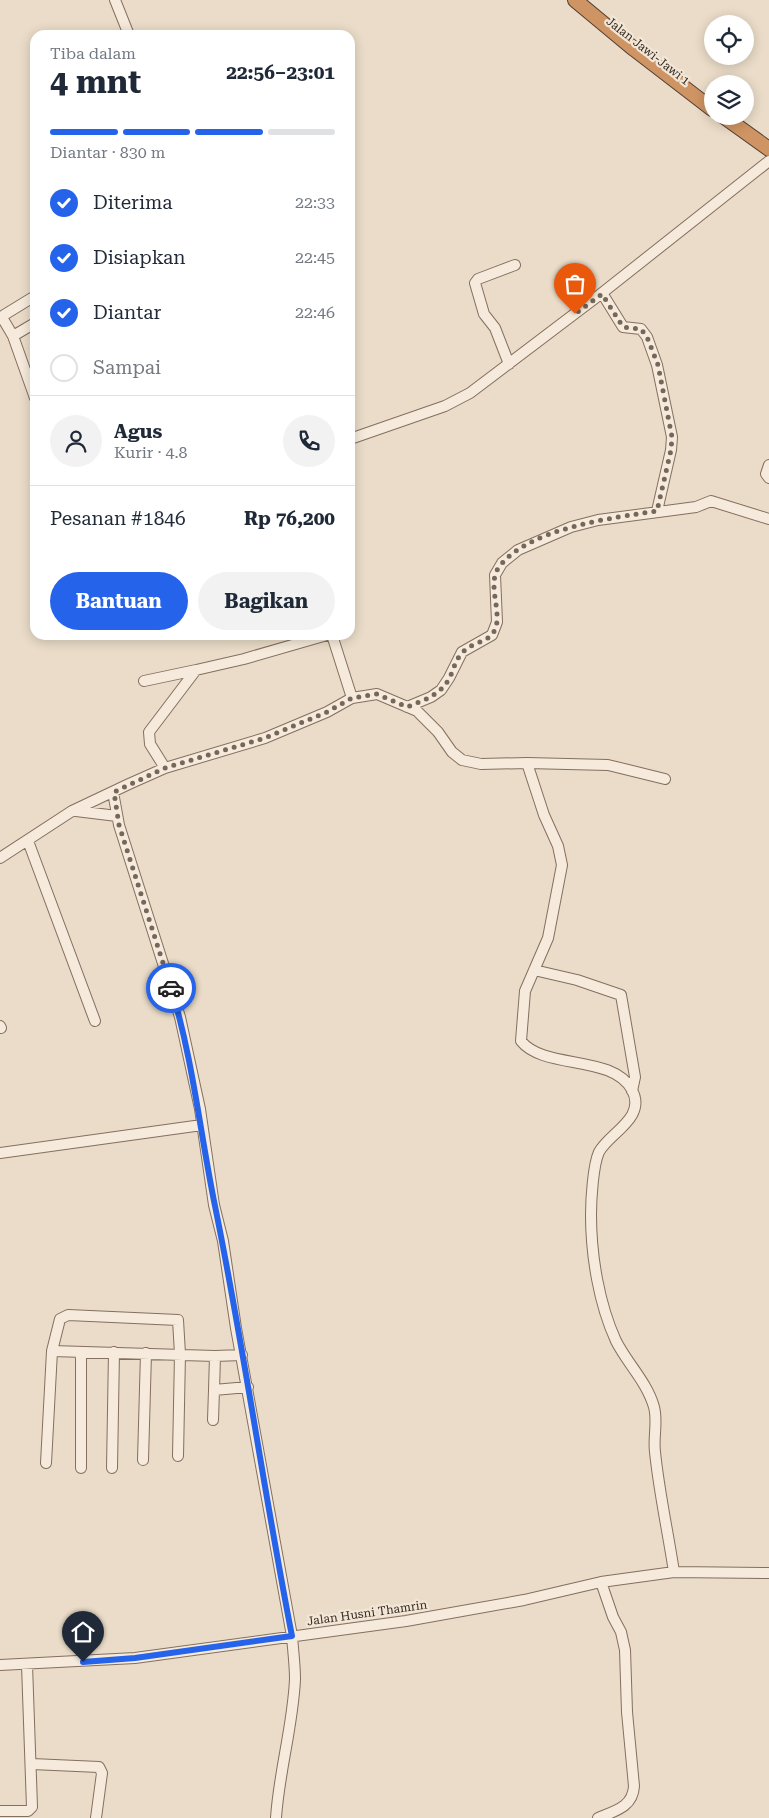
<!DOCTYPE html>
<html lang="id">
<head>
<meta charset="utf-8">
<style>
	body { margin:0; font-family:"Roboto Serif",serif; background:#f2f2f3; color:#1f2937; height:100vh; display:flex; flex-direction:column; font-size:19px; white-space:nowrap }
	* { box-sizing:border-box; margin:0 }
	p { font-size:16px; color:#747a83 }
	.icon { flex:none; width:28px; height:28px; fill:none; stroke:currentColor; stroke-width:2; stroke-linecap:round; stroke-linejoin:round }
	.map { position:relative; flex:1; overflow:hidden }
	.details { position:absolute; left:30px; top:30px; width:325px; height:610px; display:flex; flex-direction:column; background:#fff; border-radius:15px; box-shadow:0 2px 12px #0003 }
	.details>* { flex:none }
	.buttons { position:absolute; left:704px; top:15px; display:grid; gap:10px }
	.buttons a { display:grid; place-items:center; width:50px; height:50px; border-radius:50%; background:#fff; box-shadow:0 2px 12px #0003; font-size:25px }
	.pin { position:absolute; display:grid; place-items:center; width:42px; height:42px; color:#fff; margin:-51px -21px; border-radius:50% 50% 50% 0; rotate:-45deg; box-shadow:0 0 5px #0007 }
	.pin .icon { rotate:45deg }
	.courier { position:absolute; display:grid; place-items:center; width:50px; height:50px; margin:-25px; border:4px solid #2563eb; border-radius:50%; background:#fff; color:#222; box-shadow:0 1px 6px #0007 }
	.head em { font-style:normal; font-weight:700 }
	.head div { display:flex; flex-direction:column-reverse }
	.head { display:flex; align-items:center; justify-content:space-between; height:85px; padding:0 20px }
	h1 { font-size:32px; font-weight:700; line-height:38px }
	.bar { display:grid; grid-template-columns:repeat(4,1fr); gap:8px 5px; align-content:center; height:60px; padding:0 20px }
	.bar i { height:6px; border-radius:4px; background:#e0e1e3 }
	.bar .current { background:#2563eb }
	.bar p { grid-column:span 4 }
	.line { display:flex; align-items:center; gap:12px; padding:0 20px; border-top:1px solid #e0e1e3 }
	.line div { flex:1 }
	.round { display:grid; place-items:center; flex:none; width:52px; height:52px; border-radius:26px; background:#f2f2f3 }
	ol { padding:0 20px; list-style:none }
	li { display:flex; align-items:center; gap:15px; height:55px }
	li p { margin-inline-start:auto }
	li .icon { padding:5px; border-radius:50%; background:#2563eb; color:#fff; stroke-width:4 }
	li:last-child { color:#747a83 }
	li i { width:28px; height:28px; border:2px solid #e0e1e3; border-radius:50% }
	.action { display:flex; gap:10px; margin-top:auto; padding:10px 20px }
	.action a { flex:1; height:58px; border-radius:30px; background:#2563eb; color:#fff; font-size:20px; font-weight:700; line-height:58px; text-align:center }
	.action a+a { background:#f2f2f3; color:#1f2937 }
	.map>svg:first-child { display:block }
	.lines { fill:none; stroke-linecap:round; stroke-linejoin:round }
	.minor-casing { stroke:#846f5f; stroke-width:12 }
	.highway-casing { stroke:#523e33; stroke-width:16 }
	.minor { stroke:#f5eadb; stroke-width:10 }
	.highway { stroke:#cf9463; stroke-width:14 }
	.done { stroke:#75685b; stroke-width:5; stroke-dasharray:0 9 }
	.route { stroke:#2563eb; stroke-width:6 }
	.labels { text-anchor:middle; stroke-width:4.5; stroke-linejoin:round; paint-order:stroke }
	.street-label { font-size:12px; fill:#362921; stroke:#f2e7d7 }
</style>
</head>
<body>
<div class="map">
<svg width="769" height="1818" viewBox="0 0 769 1818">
	<rect width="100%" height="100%" fill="#eadcc8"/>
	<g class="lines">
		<g class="minor-casing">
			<path id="minor" d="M 115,0 L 129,35
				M 602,293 L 623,327 L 641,329 L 647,337 L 657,365 L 672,437 L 671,450 L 657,511
				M 35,296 L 4,315 L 3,319 L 13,336 L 35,398
				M 13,336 L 35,323
				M 509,364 L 495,328 L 484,314 L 475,283 L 478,279 L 515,265
				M 350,439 L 445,406 L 470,393 L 602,293 L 769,161
				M 769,465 L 766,474 L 769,478
				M 332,635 L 352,698 L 377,694 L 417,711 L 438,732 L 452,752 L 462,760 L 481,764 L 527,763 L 544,815 L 558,846 L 562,865 L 548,938 L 525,991 L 521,1041 C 544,1070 613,1054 632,1090 C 647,1118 609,1133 599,1152 C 593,1165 591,1200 591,1215 C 591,1256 599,1304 616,1341 C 627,1363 647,1382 654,1407 C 658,1422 653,1437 655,1452 C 659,1492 668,1532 674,1572 L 769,1573
				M 144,681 L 196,670
				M 407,707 L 431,697 L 441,690 L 449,678 L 462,652 L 492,635 L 497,622 L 495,575 L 502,563 L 518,550 L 571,527 L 598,520 L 696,507 L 711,501 L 769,519
				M 527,763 L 608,765 L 665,779
				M 165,768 L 150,744 L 149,732 L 196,670 L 244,659 L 327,635
				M 113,792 L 119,825 L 180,1017 L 200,1109 L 214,1205 L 223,1241 L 236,1328 L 292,1636 C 293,1650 295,1665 295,1679 C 293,1726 279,1771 276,1818
				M 76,811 L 117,816
				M 28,841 L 95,1021
				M 0,858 L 72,811 L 129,784 L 165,768 L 265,738 L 327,712 L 352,698
				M 534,970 L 577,980 L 621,995 L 635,1077 L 632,1091
				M 0,1026 L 1,1028
				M 0,1153 L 202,1125
				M 52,1351 L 60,1319 L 68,1315 L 178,1320 L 180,1354 L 178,1456
				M 215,1356 L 242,1355
				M 213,1420 L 214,1390 L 248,1387
				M 143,1460 L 146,1353
				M 46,1463 L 52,1351 L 215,1356 L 214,1390
				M 81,1468 L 81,1352
				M 112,1468 L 114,1352
				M 0,1665 L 135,1658 L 406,1621 L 524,1600 L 601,1582 L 674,1572
				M 32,1764 L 99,1767 L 102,1773 L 96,1818
				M 0,1811 L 28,1811 L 32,1807 L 27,1665
				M 598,1818 C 615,1811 633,1807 634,1786 L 627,1712 L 625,1650 L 621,1632 L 613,1617 L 601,1582"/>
		</g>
		<g class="highway-casing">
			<path id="highway" d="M 575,0 L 634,49 L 712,109
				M 723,116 L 769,149"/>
		</g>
		<use href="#minor" class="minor"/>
		<use href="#highway" class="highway"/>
	</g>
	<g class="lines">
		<path class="done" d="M 171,988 L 119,825 L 114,792 L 165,768 L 265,738 L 327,712 L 352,698 L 377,694 L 407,707 C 424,700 441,695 450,677 C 454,668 456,658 464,651 C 474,641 491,643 496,627 C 501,609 487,583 499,567 C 528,528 612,518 657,511 L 671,450 L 672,437 L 658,365 L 647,337 L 641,329 L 623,327 L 602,294 L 575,314"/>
		<path class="route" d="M 83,1662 L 135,1658 L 292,1636 C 264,1493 244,1348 215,1206 C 200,1133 193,1059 171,988"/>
	</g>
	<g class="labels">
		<g class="street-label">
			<text transform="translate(648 51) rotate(38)" y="4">Jalan Jawi-Jawi 1</text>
			<text transform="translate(367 1613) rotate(-8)" y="4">Jalan Husni Thamrin</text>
		</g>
	</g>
</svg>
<div class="buttons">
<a><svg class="icon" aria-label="locate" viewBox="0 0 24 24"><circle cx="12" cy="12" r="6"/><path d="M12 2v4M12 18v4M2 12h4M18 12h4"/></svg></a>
<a><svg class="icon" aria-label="layers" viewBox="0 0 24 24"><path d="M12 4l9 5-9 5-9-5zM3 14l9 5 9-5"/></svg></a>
</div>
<div class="pin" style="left:575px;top:314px;background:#ea580c"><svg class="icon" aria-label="bag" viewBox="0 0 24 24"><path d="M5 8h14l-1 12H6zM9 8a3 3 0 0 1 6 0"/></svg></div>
<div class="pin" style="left:83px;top:1662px;background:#1f2937"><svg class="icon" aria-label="home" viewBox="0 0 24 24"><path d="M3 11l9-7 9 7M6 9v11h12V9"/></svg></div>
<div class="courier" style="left:171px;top:988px"><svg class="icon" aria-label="car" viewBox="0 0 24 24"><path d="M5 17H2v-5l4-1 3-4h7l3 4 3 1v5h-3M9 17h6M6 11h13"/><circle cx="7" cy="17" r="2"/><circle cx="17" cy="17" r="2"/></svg></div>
<section class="details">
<div class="head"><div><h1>4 mnt</h1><p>Tiba dalam</p></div><em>22:56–23:01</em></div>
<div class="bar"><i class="current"></i><i class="current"></i><i class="current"></i><i></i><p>Diantar · 830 m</p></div>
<ol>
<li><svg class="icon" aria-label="check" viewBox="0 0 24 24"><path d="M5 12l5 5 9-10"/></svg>Diterima<p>22:33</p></li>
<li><svg class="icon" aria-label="check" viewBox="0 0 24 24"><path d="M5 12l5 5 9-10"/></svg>Disiapkan<p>22:45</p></li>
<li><svg class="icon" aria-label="check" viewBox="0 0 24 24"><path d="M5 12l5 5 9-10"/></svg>Diantar<p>22:46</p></li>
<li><i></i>Sampai</li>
</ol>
<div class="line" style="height:90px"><a class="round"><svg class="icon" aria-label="person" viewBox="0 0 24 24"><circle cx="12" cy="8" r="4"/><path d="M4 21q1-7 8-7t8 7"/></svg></a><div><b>Agus</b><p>Kurir · 4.8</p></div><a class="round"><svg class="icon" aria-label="phone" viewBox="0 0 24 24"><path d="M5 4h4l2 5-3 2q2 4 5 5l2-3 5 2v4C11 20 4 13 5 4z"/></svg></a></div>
<div class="line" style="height:65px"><div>Pesanan #1846</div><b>Rp 76,200</b></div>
<div class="action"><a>Bantuan</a><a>Bagikan</a></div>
</section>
</div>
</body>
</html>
